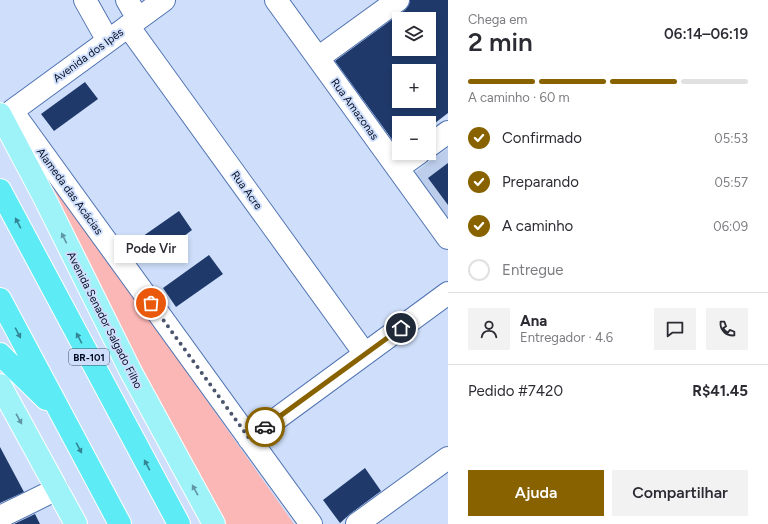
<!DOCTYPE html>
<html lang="pt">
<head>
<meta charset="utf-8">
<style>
	body { margin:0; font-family:Figtree,sans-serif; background:#f2f2f3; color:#2b2b33; height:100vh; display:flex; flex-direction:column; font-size:15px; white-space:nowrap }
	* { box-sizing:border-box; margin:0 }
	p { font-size:13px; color:#7c7c81 }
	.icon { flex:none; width:22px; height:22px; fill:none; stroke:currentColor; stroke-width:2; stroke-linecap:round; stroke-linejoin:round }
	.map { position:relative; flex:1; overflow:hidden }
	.drawer { display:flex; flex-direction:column; background:#fff; width:320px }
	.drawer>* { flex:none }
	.buttons { position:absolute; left:392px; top:12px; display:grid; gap:8px }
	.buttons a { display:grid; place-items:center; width:44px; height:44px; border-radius:0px; background:#fff; box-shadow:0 2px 6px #0003; font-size:20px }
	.pin { position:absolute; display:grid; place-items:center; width:34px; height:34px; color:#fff; margin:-17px; border:2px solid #fff; border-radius:50%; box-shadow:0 1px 4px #0007 }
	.courier { position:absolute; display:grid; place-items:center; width:40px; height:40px; margin:-20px; border:3px solid #896200; border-radius:50%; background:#fff; color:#222; box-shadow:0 1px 5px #0007 }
	.bubble { position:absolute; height:28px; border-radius:0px; background:#fff; box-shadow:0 2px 6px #0003; font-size:13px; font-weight:600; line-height:28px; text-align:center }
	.summary em { font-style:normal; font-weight:600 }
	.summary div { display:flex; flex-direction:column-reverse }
	.summary { display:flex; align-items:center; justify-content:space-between; height:68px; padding:0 20px }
	h1 { font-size:26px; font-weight:600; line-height:30px }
	.bar { display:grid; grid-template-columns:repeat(4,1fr); gap:6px 4px; align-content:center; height:48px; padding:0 20px }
	.bar i { height:5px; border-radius:3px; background:#e1e1e2 }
	.bar .on { background:#896200 }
	.bar p { grid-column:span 4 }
	.line { display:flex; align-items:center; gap:10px; padding:0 20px; border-top:1px solid #e1e1e2 }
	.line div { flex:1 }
	.round { display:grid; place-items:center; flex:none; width:42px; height:42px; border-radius:0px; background:#f2f2f3 }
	ol { padding:0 20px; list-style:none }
	li { display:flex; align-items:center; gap:12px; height:44px }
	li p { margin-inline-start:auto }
	li .icon { padding:4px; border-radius:50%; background:#896200; color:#fff; stroke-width:4 }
	li:last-child { color:#7c7c81 }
	li i { width:22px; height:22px; border:2px solid #e1e1e2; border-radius:50% }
	.cta { display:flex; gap:8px; margin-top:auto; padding:8px 20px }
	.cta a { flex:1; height:46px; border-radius:0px; background:#896200; color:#fff; font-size:16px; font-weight:600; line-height:46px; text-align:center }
	.cta a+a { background:#f2f2f3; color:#2b2b33 }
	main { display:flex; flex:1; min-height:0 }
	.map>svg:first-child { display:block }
	.built { fill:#bdceec }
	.green { fill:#fbb7b5 }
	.building { fill:#1f3a6a; fill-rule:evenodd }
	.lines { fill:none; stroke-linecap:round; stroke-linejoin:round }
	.minor-casing { stroke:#5073b1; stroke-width:24 }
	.major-casing { stroke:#fff; stroke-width:24 }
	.highway-casing { stroke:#fff; stroke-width:24 }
	.minor { stroke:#fff; stroke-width:22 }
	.major { stroke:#9ef3f9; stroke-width:22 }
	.highway { stroke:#5debf5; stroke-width:22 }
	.oneway { fill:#348696 }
	.oneway2 { fill:#6096a3 }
	.done { stroke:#4a556d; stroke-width:4; stroke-dasharray:0 7.2 }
	.route { stroke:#896200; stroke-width:5 }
	.labels { text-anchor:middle; stroke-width:4; stroke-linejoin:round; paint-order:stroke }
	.shield { fill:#cfdffb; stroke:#404a62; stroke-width:1 }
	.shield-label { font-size:10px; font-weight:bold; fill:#020a21 }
	.street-label { font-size:11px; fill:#020a21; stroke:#cfdffb }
</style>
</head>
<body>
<main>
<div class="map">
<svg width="448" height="524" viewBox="0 0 448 524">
	<rect width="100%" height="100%" fill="#cfdffb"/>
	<path class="built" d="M 448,148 L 448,224 L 413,174 Z"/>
	<path class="green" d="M 19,135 L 294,524 L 218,524 Z"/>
	<path class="building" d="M 410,0 L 448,0 L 448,113 L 435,123 L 399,123 L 399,149 L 335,61 L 405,10 L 409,5 ZM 399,19 L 429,19 L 429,49 L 399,49 ZM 399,71 L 429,71 L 429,101 L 399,101 Z
		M 85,82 L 98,99 L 54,131 L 41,114 Z
		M 448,163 L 448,205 L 428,178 Z
		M 179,211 L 192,230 L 150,262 L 136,241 Z
		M 209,255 L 223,274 L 176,307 L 163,288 Z
		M 0,447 L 24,492 L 0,503 Z
		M 365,468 L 381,491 L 350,514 L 340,523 L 323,500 Z
		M 35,514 L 40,524 L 14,524 Z"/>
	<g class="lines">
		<g class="minor-casing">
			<path id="minor" d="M 85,0 L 108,41
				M 127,0 L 138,19
				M 164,0 L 12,111 L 311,524
				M 276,0 L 448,238
				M 128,26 L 365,354
				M 318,58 L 398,0
				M 429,146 L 448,132
				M 398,168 L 419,153
				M 249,439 L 448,293
				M 0,517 L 57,489
				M 357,524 L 448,458"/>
		</g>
		<g class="major-casing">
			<path id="major" d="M 0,114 L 44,197 L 131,372 L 214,524
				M 0,385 L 76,524"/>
		</g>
		<g class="highway-casing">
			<path id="highway" d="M 0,190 L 179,524
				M 0,299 L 120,524
				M 0,354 L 46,399"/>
		</g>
		<use href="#minor" class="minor"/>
		<use href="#major" class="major"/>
		<use href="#highway" class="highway"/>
	</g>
	<defs><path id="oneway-solid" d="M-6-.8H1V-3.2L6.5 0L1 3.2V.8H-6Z"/></defs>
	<g class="oneway">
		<use href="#oneway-solid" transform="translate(18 223) rotate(-118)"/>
		<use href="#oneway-solid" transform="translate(18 333) rotate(62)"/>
		<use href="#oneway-solid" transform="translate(79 338) rotate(-118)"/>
		<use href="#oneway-solid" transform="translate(79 448) rotate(62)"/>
		<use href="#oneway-solid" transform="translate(147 465) rotate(-118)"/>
	</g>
	<g class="oneway2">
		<use href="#oneway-solid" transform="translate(64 238) rotate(-116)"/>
		<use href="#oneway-solid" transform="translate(19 419) rotate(61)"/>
		<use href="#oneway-solid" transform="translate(195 490) rotate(-119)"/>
	</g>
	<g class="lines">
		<path class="done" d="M 151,303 L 249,438 L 265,427"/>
		<path class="route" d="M 265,427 L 401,328"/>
	</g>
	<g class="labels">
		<rect class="shield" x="69" y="349" width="40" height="16" rx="3"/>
		<g class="shield-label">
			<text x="89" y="361">BR-101</text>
		</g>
		<g class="street-label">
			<text transform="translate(88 55) rotate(-36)" y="4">Avenida dos Ipês</text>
			<text transform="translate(355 109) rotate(54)" y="4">Rua Amazonas</text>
			<text transform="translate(247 190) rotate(54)" y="4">Rua Acre</text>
			<text transform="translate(70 191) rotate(54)" y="4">Alameda das Acácias</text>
			<text transform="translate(105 320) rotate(63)" y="4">Avenida Senador Salgado Filho</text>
		</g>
	</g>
</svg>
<div class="buttons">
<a><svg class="icon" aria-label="layers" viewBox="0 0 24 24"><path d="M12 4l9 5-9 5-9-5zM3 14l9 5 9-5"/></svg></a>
<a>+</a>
<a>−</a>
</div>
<div class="pin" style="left:151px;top:303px;background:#ea580c"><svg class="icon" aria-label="bag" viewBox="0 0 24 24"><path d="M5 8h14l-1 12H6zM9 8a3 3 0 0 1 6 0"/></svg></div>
<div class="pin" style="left:401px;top:328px;background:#1f2937"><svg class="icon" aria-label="home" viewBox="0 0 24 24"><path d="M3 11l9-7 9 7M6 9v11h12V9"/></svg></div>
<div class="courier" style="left:265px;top:427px"><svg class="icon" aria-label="car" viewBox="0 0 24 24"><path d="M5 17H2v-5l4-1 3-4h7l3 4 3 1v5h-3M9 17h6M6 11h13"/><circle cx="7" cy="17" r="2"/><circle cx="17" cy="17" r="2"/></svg></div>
<div class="bubble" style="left:114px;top:235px;width:74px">Pode Vir</div>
</div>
<section class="drawer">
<div class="summary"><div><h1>2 min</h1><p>Chega em</p></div><em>06:14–06:19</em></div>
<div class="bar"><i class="on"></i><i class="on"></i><i class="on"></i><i></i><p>A caminho · 60 m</p></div>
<ol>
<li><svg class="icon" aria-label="check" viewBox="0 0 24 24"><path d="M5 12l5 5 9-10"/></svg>Confirmado<p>05:53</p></li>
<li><svg class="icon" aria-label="check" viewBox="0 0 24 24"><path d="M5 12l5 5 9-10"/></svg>Preparando<p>05:57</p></li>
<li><svg class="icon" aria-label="check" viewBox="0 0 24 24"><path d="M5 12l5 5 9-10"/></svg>A caminho<p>06:09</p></li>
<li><i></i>Entregue</li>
</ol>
<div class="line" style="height:72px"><a class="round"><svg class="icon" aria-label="person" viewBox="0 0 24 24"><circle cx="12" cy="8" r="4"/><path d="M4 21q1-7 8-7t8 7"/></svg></a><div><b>Ana</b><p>Entregador · 4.6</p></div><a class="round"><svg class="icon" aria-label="chat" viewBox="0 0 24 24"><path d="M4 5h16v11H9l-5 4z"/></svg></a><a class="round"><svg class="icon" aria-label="phone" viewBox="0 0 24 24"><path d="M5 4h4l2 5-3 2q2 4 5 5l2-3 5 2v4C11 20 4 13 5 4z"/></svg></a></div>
<div class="line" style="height:52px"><div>Pedido #7420</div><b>R$41.45</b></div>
<div class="cta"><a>Ajuda</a><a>Compartilhar</a></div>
</section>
</main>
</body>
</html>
